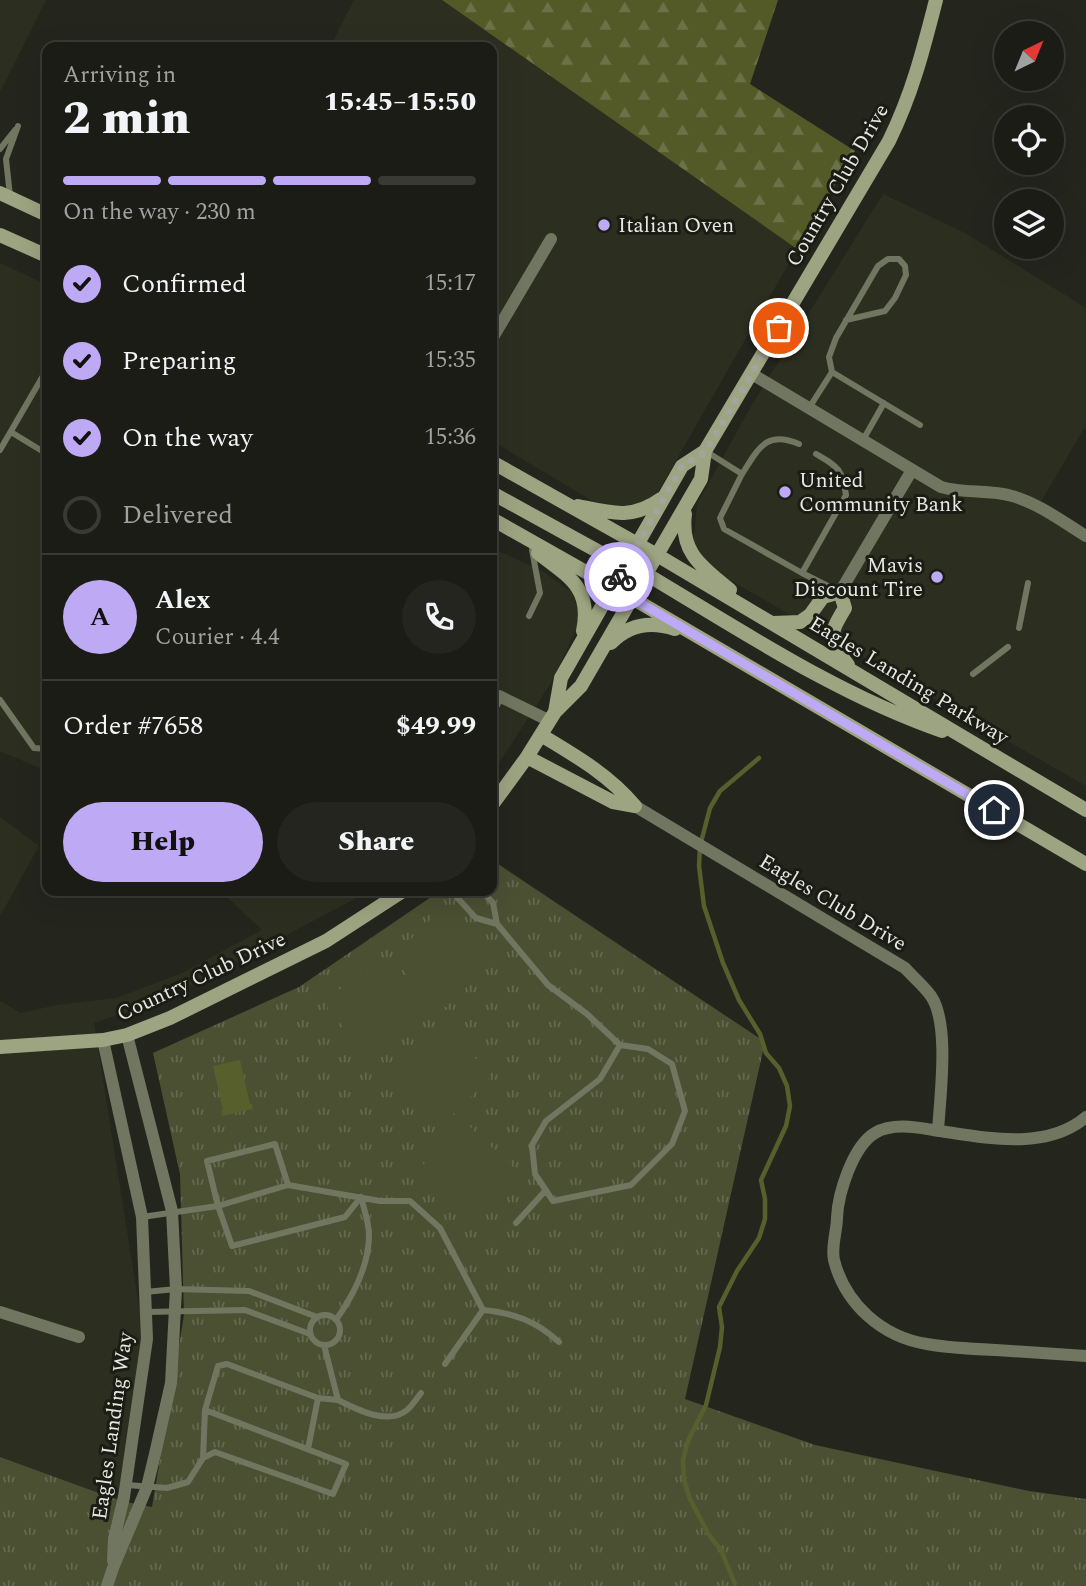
<!DOCTYPE html>
<html lang="en">
<head>
<meta charset="utf-8">
<style>
	body { margin:0; font-family:Spectral,serif; background:#24251f; color:#f1f3f6; height:100vh; display:flex; flex-direction:column; font-size:26px; white-space:nowrap }
	* { box-sizing:border-box; margin:0 }
	p { font-size:23px; color:#a0a1a1 }
	.icon { flex:none; width:38px; height:38px; fill:none; stroke:currentColor; stroke-width:2; stroke-linecap:round; stroke-linejoin:round }
	.map { position:relative; flex:1; overflow:hidden }
	.details { position:absolute; left:42px; top:42px; width:455px; height:854px; display:flex; flex-direction:column; background:#1b1c16; border-radius:14px; box-shadow:0 7px 28px #0002,0 0 0 2px #393a35 }
	.details>* { flex:none }
	.needle { width:46px; rotate:43deg }
	.controls { position:absolute; left:994px; top:21px; display:grid; gap:14px }
	.controls a { display:grid; place-items:center; width:70px; height:70px; border-radius:50%; background:#1b1c16; box-shadow:0 7px 28px #0002,0 0 0 2px #393a35; font-size:35px }
	.pin { position:absolute; display:grid; place-items:center; width:60px; height:60px; color:#fff; margin:-30px; border:4px solid #fff; border-radius:50%; box-shadow:0 2px 7px #0007 }
	.courier { position:absolute; display:grid; place-items:center; width:70px; height:70px; margin:-35px; border:5px solid #bea9f4; border-radius:50%; background:#fff; color:#222; box-shadow:0 2px 9px #0007 }
	.head em { font-style:normal; font-weight:800 }
	.head div { display:flex; flex-direction:column-reverse }
	.head { display:flex; align-items:center; justify-content:space-between; height:119px; padding:0 21px }
	h1 { font-size:46px; font-weight:800; line-height:52px }
	.bar { display:grid; grid-template-columns:repeat(4,1fr); gap:10px 7px; align-content:center; height:84px; padding:0 21px }
	.bar i { height:9px; border-radius:5px; background:#393a35 }
	.bar .current { background:#bea9f4 }
	.bar p { grid-column:span 4 }
	.line { display:flex; align-items:center; gap:18px; padding:0 21px; border-top:2px solid #393a35 }
	.line div { flex:1 }
	.round { display:grid; place-items:center; flex:none; width:74px; height:74px; border-radius:37px; background:#24251f }
	ol { padding:0 21px; list-style:none }
	li { display:flex; align-items:center; gap:21px; height:77px }
	li p { margin-inline-start:auto }
	li .icon { padding:7px; border-radius:50%; background:#bea9f4; color:#111; stroke-width:4 }
	li:last-child { color:#a0a1a1 }
	li i { width:38px; height:38px; border:4px solid #393a35; border-radius:50% }
	.cta { display:flex; gap:14px; margin-top:auto; padding:14px 21px }
	.cta a { flex:1; height:80px; border-radius:42px; background:#bea9f4; color:#111; font-size:28px; font-weight:800; line-height:80px; text-align:center }
	.cta a+a { background:#24251f; color:#f1f3f6 }
	.map>svg:first-child { display:block }
	.built { fill:#2c2f20 }
	.grass { fill:url(#grass-tufts) }
	.forest { fill:url(#forest-firs) }
	.garden { fill:#4b5033 }
	.water { fill:#575f2d }
	.lines { fill:none; stroke-linecap:round; stroke-linejoin:round }
	.stream { stroke:#575f2d; stroke-width:4.5 }
	.lane { stroke:#717660; stroke-width:6 }
	.street { stroke:#717660; stroke-width:12 }
	.secondary { stroke:#9da481; stroke-width:14 }
	.done { stroke:#a3a49d; stroke-width:7; stroke-dasharray:0 12.6 }
	.route { stroke:#bea9f4; stroke-width:9 }
	.poi-dot { fill:#bea9f4; stroke:#1b1c14; stroke-width:2.5 }
	.labels { text-anchor:middle; stroke-width:6; stroke-linejoin:round; paint-order:stroke }
	.street-label { font-size:21px; fill:#e7e8e2; stroke:#1b1c14 }
	.poi-label { font-size:21px; fill:#e7e8e2; stroke:#1b1c14; text-anchor:start }
</style>
</head>
<body>
<div class="map">
<svg width="1086" height="1586" viewBox="0 0 1086 1586">
	<defs>
		<pattern id="grass-tufts" width="24" height="20" patternUnits="userSpaceOnUse" patternTransform="scale(1.75)"><rect width="24" height="20" fill="#4b5033"/><path d="M3 7l-1-3M5 7V3M7 7l1-3M15 17l-1-3M17 17v-4M19 17l1-3" fill="none" stroke="#656950"/></pattern>
		<pattern id="forest-firs" width="22" height="20" patternUnits="userSpaceOnUse" patternTransform="scale(1.75)"><rect width="22" height="20" fill="#535a28"/><path d="M5 1l3.5 6h-7zM16 11l3.5 6h-7z" fill="#6c7247"/></pattern>
	</defs>
	<rect width="100%" height="100%" fill="#24261e"/>
	<path class="built" d="M 0,0 L 46,0 L 0,92 Z
		M 354,0 L 442,0 L 797,249 L 654,499 L 613,513 L 492,441 L 492,47 L 330,47 Z
		M 883,194 L 965,233 L 1086,308 L 1086,425 L 1039,505 L 1086,533 L 1086,786 L 711,569 L 693,545 L 697,504 L 753,403 Z
		M 0,263 L 47,285 L 47,771 L 0,751 Z
		M 492,548 L 544,572 L 572,592 L 581,619 L 552,681 L 492,774 Z
		M 0,817 L 39,846 L 0,916 Z
		M 220,891 L 370,891 L 165,999 L 94,1023 L 146,1351 L 121,1501 L 0,1457 L 0,1001 L 21,1013 L 57,1005 L 116,998 L 180,974 L 262,930 Z"/>
	<path class="grass" d="M 492,860 L 765,1042 L 685,1399 L 815,1445 L 1029,1491 L 1086,1499 L 1086,1586 L 0,1586 L 0,1457 L 121,1501 L 152,1507 L 184,1315 L 180,1174 L 153,1053 L 299,987 L 440,891 L 492,891 Z"/>
	<path class="forest" d="M 442,0 L 778,0 L 750,84 L 855,151 L 797,249 Z"/>
	<path class="garden" d="M 440,910 L 447,911 L 491,955 L 492,962 L 446,1007 L 439,1007 L 396,963 L 395,955 Z
		M 373,958 L 380,959 L 424,1003 L 424,1010 L 378,1055 L 371,1055 L 328,1011 L 327,1002 Z
		M 437,1028 L 445,1028 L 489,1072 L 489,1079 L 443,1124 L 436,1124 L 393,1080 L 392,1072 Z
		M 461,1125 L 468,1125 L 514,1168 L 515,1174 L 470,1221 L 463,1221 L 419,1179 L 418,1170 Z"/>
	<path class="water" d="M 240,1060 L 250,1104 L 252,1104 L 253,1109 L 222,1116 L 221,1111 L 223,1110 L 213,1066 Z"/>
	<g class="lines">
		<path class="stream" d="M 735,1584 L 721,1550 L 709,1535 L 690,1499 L 684,1480 L 683,1460 L 688,1441 L 706,1405 L 720,1347 L 722,1327 L 719,1307 L 737,1271 L 759,1238 L 765,1219 L 765,1199 L 761,1180 L 786,1126 L 790,1106 L 787,1086 L 779,1068 L 766,1053 L 760,1034 L 739,1000 L 723,963 L 704,906 L 699,866 L 700,846 L 710,808 L 720,791 L 759,758"/>
		<path class="lane" d="M 0,149 L 15,130
			M 10,196 L 6,159 L 18,126
			M 832,372 L 829,357 L 836,338 L 878,266 L 888,259 L 899,259 L 905,266 L 906,275 L 895,298 L 885,311 L 846,320
			M 809,408 L 832,372 L 920,425
			M 11,432 L 47,454
			M 863,440 L 884,403
			M 0,450 L 47,369
			M 707,452 L 742,474 L 720,518 L 724,529 L 802,573 L 846,495 C 842,468 838,467 816,454
			M 742,474 C 759,448 766,430 799,444
			M 802,573 L 838,591
			M 529,616 L 540,593 L 532,550
			M 1019,628 L 1028,583
			M 973,674 L 1008,647
			M 0,700 L 34,748 L 47,749
			M 260,891 L 264,891
			M 451,891 L 476,918 L 497,924
			M 482,891 L 493,903 L 497,924 L 548,985 L 587,1014 L 620,1045 L 648,1049 L 672,1064 L 685,1111 L 672,1144 L 631,1185 L 553,1201 L 535,1174 L 532,1145 L 546,1121 L 600,1079 L 620,1045
			M 288,1185 L 218,1206 L 232,1246 L 345,1217 L 361,1197 C 364,1209 369,1223 369,1235 C 369,1266 353,1296 336,1320
			M 142,1217 L 218,1206 L 207,1161 L 275,1144 L 288,1185 L 380,1201 L 410,1201 L 440,1228 L 483,1310 L 445,1364
			M 516,1223 L 546,1190
			M 145,1292 L 176,1289 L 249,1291 L 317,1317
			M 483,1310 C 514,1313 536,1321 559,1342
			M 146,1312 L 245,1310 L 310,1334
			M310 1330a15 15 0 1 1 30 0a15 15 0 1 1-30 0Z
			M 324,1345 L 338,1400 C 356,1409 388,1426 407,1410 C 412,1406 417,1398 421,1393
			M 308,1449 L 318,1398
			M 203,1458 L 205,1410
			M 127,1485 L 167,1488 L 188,1482 L 203,1458 L 215,1452 L 333,1494 L 346,1464 L 205,1410 L 218,1366 L 227,1364 L 318,1398 L 338,1400"/>
		<path class="street" d="M 492,339 L 551,239
			M 752,374 L 941,487 C 965,494 989,489 1012,496 C 1038,503 1063,522 1086,536
			M 840,592 L 912,470
			M 492,708 L 499,696 L 550,721
			M 635,806 L 905,968 C 913,977 924,986 931,996 C 950,1024 940,1096 938,1131
			M 103,1040 L 142,1217 L 147,1339 L 124,1497 L 114,1539 L 113,1561
			M 1086,1117 C 1045,1152 982,1137 933,1130 C 915,1127 892,1123 875,1133 C 853,1146 838,1193 837,1218 C 837,1230 831,1247 834,1260 C 845,1304 882,1337 927,1344 C 949,1348 973,1349 996,1350 C 1026,1352 1056,1354 1086,1356
			M 0,1312 L 79,1337
			M 107,1586 L 113,1568 L 147,1487 L 155,1454 L 171,1383 L 176,1289 L 172,1211 L 127,1035"/>
		<path class="secondary" d="M 0,193 L 47,215
			M 0,235 L 47,256
			M 492,462 L 657,555 L 1086,810
			M 492,493 L 612,559 L 635,560
			M 578,506 C 611,513 632,520 661,499
			M 685,514 C 680,553 702,567 730,590
			M 492,519 L 632,598 L 1086,864
			M 538,553 C 569,577 592,588 583,631
			M 613,587 L 634,572 L 646,574 C 742,631 836,694 942,731
			M 773,623 L 800,622 L 810,615 L 823,597 L 840,592 L 845,608 C 828,636 828,639 848,665
			M 611,643 C 629,624 651,621 675,629
			M 555,712 L 561,678 L 682,466 L 705,451
			M 541,735 C 576,756 609,775 635,806
			M 527,757 L 613,802 L 635,806
			M 492,805 L 527,757 L 555,712 L 581,686 L 701,479 L 705,451 L 889,141 C 912,94 923,51 936,0
			M 0,1047 L 103,1040 L 127,1035 L 170,1018 L 326,941 L 403,891"/>
	</g>
	<g class="lines">
		<path class="done" d="M 619,577 L 682,466 L 705,452 L 779,328"/>
		<path class="route" d="M 619,577 L 613,587 L 994,810"/>
	</g>
	<g class="poi-dot">
		<circle cx="604" cy="225" r="7"/>
		<circle cx="785" cy="492" r="7"/>
		<circle cx="937" cy="577" r="7"/>
	</g>
	<g class="labels">
		<g class="street-label">
			<text transform="translate(837 185) rotate(-60)" y="7">Country Club Drive</text>
			<text transform="translate(909 680) rotate(31)" y="7">Eagles Landing Parkway</text>
			<text transform="translate(833 902) rotate(31)" y="7">Eagles Club Drive</text>
			<text transform="translate(201 976) rotate(-25)" y="7">Country Club Drive</text>
			<text transform="translate(112 1426) rotate(-82)" y="7">Eagles Landing Way</text>
		</g>
		<g class="poi-label">
			<text x="618" y="232">Italian Oven</text>
			<text x="799" y="487">United<tspan x="799" dy="24">Community Bank</tspan></text>
			<text x="923" y="572" text-anchor="end">Mavis<tspan x="923" dy="24">Discount Tire</tspan></text>
		</g>
	</g>
</svg>
<div class="controls">
<a><svg class="needle" viewBox="-14 -14 28 28"><path d="M0-13l5 13h-10z" fill="#e53935"/><path d="M0 13l5-13h-10z" fill="#a0a1a1"/></svg></a>
<a><svg class="icon" aria-label="locate" viewBox="0 0 24 24"><circle cx="12" cy="12" r="6"/><path d="M12 2v4M12 18v4M2 12h4M18 12h4"/></svg></a>
<a><svg class="icon" aria-label="layers" viewBox="0 0 24 24"><path d="M12 4l9 5-9 5-9-5zM3 14l9 5 9-5"/></svg></a>
</div>
<div class="pin" style="left:779px;top:328px;background:#ea580c"><svg class="icon" aria-label="bag" viewBox="0 0 24 24"><path d="M5 8h14l-1 12H6zM9 8a3 3 0 0 1 6 0"/></svg></div>
<div class="pin" style="left:994px;top:810px;background:#1f2937"><svg class="icon" aria-label="home" viewBox="0 0 24 24"><path d="M3 11l9-7 9 7M6 9v11h12V9"/></svg></div>
<div class="courier" style="left:619px;top:577px"><svg class="icon" aria-label="bike" viewBox="0 0 24 24"><circle cx="6" cy="16" r="4"/><circle cx="18" cy="16" r="4"/><path d="M6 16l4-8h5l3 8M10 8l3 8H6M13 5h3"/></svg></div>
<section class="details">
<div class="head"><div><h1>2 min</h1><p>Arriving in</p></div><em>15:45–15:50</em></div>
<div class="bar"><i class="current"></i><i class="current"></i><i class="current"></i><i></i><p>On the way · 230 m</p></div>
<ol>
<li><svg class="icon" aria-label="check" viewBox="0 0 24 24"><path d="M5 12l5 5 9-10"/></svg>Confirmed<p>15:17</p></li>
<li><svg class="icon" aria-label="check" viewBox="0 0 24 24"><path d="M5 12l5 5 9-10"/></svg>Preparing<p>15:35</p></li>
<li><svg class="icon" aria-label="check" viewBox="0 0 24 24"><path d="M5 12l5 5 9-10"/></svg>On the way<p>15:36</p></li>
<li><i></i>Delivered</li>
</ol>
<div class="line" style="height:126px"><b class="round" style="background:#bea9f4;color:#111">A</b><div><b>Alex</b><p>Courier · 4.4</p></div><a class="round"><svg class="icon" aria-label="phone" viewBox="0 0 24 24"><path d="M5 4h4l2 5-3 2q2 4 5 5l2-3 5 2v4C11 20 4 13 5 4z"/></svg></a></div>
<div class="line" style="height:91px"><div>Order #7658</div><b>$49.99</b></div>
<div class="cta"><a>Help</a><a>Share</a></div>
</section>
</div>
</body>
</html>
